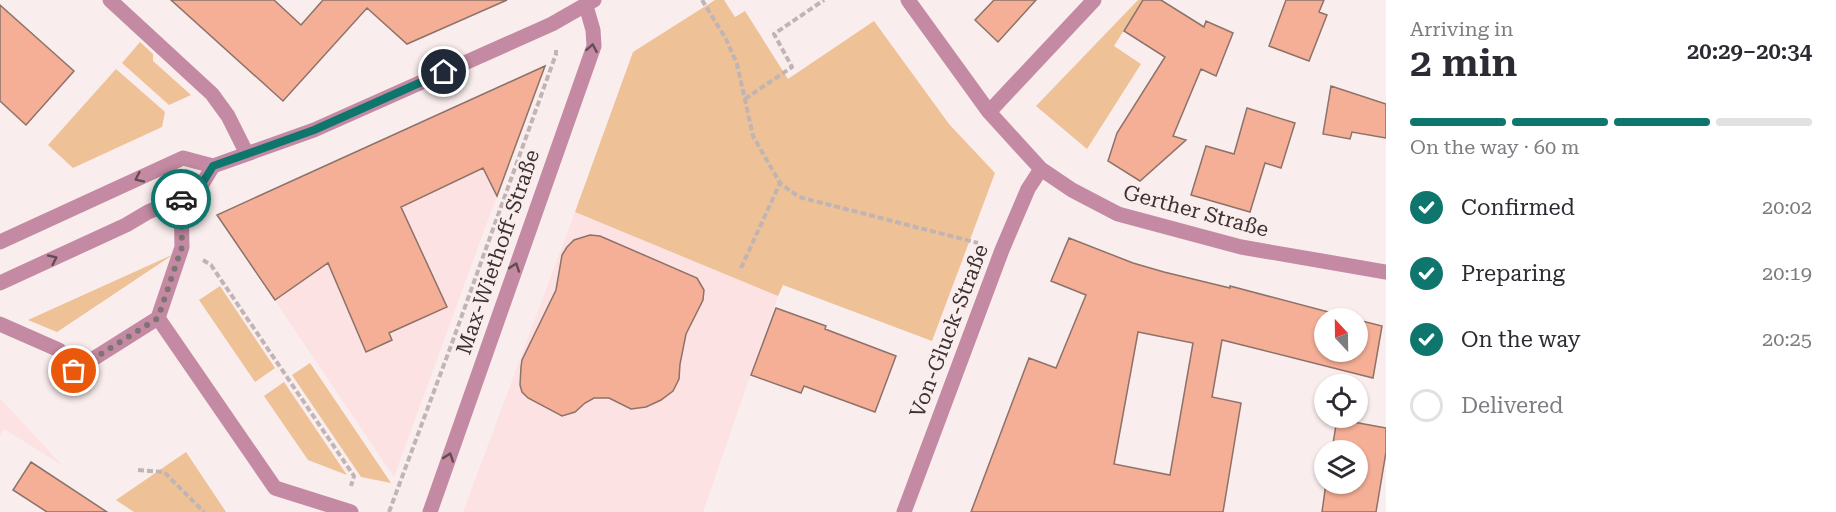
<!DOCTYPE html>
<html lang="en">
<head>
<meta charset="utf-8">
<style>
	body { margin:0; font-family:"Roboto Serif",serif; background:#f2f2f3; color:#2b2b33; height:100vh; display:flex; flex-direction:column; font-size:22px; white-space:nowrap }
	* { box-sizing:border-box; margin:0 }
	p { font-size:20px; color:#7c7c81 }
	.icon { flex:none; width:33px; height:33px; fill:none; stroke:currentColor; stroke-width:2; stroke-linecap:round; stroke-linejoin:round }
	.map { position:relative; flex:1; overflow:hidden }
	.panel { display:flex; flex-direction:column; background:#fff; width:450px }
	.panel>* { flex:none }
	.needle { width:39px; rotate:338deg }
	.buttons { position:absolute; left:1314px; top:308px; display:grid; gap:12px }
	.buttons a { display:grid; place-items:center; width:54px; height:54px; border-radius:50%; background:#fff; box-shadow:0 2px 4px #0004; font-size:30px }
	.pin { position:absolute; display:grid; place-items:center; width:51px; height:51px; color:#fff; margin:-26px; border:3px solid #fff; border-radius:50%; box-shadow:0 2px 6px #0007 }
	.courier { position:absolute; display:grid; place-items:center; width:60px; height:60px; margin:-30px; border:4px solid #0f766e; border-radius:50%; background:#fff; color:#222; box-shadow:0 2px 8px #0007 }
	.head em { font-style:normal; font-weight:600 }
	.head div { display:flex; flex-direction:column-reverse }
	.head { display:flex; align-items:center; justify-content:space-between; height:102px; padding:0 24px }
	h1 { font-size:39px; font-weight:600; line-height:45px }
	.bar { display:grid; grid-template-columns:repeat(4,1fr); gap:9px 6px; align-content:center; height:72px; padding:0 24px }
	.bar i { height:8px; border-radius:4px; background:#e1e1e2 }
	.bar .selected { background:#0f766e }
	.bar p { grid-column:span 4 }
	ol { padding:0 24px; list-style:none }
	li { display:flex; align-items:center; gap:18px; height:66px }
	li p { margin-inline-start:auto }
	li .icon { padding:6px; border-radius:50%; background:#0f766e; color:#fff; stroke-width:4 }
	li:last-child { color:#7c7c81 }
	li i { width:33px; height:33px; border:3px solid #e1e1e2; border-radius:50% }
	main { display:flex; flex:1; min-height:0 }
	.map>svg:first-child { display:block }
	.built { fill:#fce2e3 }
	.green { fill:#eec197 }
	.building { fill:#f5af96; stroke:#8d7269; stroke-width:1.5; fill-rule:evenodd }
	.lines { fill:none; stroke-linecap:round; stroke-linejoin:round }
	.path { stroke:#c1b4b4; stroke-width:4; stroke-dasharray:6 3; stroke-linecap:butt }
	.service { stroke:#c48aa3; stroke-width:15 }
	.minor { stroke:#c48aa3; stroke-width:15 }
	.oneway { stroke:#664c53 }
	.done { stroke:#7f7373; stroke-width:6; stroke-dasharray:0 10.8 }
	.route { stroke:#0f766e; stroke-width:8 }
	.labels { text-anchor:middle; stroke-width:5; stroke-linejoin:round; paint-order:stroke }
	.street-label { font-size:21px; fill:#3d3131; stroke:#faeded }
</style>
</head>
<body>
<main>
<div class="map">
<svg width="1386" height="512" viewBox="0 0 1386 512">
	<rect width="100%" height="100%" fill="#faeded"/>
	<path class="built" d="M 532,71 L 540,78 L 394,477 L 217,215 Z
		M 575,212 L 778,296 L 703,512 L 463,512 Z
		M 0,398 L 63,466 L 4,429 L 0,435 Z"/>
	<path class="green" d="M 715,0 L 724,0 L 735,17 L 745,11 L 788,79 L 874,21 L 949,124 L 995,173 L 932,341 L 783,285 L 778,296 L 575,212 L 633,52 Z
		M 1138,0 L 1143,0 L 1114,46 L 1141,64 L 1087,149 L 1036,106 Z
		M 140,42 L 153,54 L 153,61 L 191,95 L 169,105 L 122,63 Z
		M 116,69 L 165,112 L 162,127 L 73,168 L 48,145 Z
		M 174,254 L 57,332 L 28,320 Z
		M 220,286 L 275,368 L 255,382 L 199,300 Z
		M 310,363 L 391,483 L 361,477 L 292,375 Z
		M 284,382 L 347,475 L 308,460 L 264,396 Z
		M 186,452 L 226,512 L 134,512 L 116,500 Z"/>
	<path class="building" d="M 171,0 L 274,0 L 301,25 L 323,0 L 507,0 L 407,44 L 367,8 L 283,101 Z
		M 994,0 L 1036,0 L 998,42 L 975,20 Z
		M 1143,0 L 1161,0 L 1204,27 L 1206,21 L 1233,33 L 1216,76 L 1201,69 L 1173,136 L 1186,140 L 1140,181 L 1108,161 L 1117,133 L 1165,57 L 1124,31 Z
		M 1286,0 L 1324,0 L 1319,12 L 1327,15 L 1309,61 L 1269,46 Z
		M 0,5 L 74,71 L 26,125 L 0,101 Z
		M 545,66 L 497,196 L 483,168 L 401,207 L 447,307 L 389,333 L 392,340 L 366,352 L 328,263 L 275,300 L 217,215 Z
		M 1331,86 L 1386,104 L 1386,138 L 1352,132 L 1350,139 L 1323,134 Z
		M 1247,108 L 1295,123 L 1281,168 L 1265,163 L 1250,212 L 1191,195 L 1206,146 L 1234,154 Z
		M 590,235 L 600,236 L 697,278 L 704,290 L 703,300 L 686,334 L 680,364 L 679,379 L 673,391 L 661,400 L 646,407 L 631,409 L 609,398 L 594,398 L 585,403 L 575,412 L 562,416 L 528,398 L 522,392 L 520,385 L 521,367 L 522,360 L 556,290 L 562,255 L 567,247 L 574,240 Z
		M 1069,238 L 1133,263 L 1164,272 L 1230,288 L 1230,286 L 1351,318 L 1324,318 L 1324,351 L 1358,351 L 1358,320 L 1382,326 L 1373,378 L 1222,340 L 1212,397 L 1241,403 L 1223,512 L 971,512 L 1029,358 L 1056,368 L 1086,295 L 1051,281 ZM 1138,332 L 1193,343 L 1170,475 L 1114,464 Z
		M 776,308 L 826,326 L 825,329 L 896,356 L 875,412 L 804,386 L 801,393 L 751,375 Z
		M 1337,419 L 1386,428 L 1386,452 L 1376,512 L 1322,512 L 1326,483 L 1358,483 L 1358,450 L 1332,450 Z
		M 31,462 L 107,512 L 47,512 L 13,490 Z"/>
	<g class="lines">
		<path class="path" d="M 702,0 L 726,39 L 737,64 L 753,136 L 780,183 L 799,197 L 978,243
			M 745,99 L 792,67 L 774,34 L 824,0
			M 203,260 L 211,265 L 354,476 L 351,486
			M 741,268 L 780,183
			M 138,470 L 164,472 L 204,512
			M 389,512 L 452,343 L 556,54 L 556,50"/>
		<path class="service" d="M 158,318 L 182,247 L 181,198
			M 0,324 L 59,350 L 74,371 L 158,318 L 275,488 L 351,512"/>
		<path class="minor" d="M 110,0 L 212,94 L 228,116 L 246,152
			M 908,0 L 989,112 L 1041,169 L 1072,190 L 1118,214 L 1241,247 L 1386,272
			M 989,112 L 1094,0
			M 0,242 L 183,158 L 213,166 L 314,130 L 552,24 L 594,0
			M 0,283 L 126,225 L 148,212 L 198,191 L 213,166
			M 430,512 L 594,46 L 593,30 L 586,6
			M 904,512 L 1002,250 L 1028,189 L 1041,169"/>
	</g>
	<defs><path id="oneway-chevron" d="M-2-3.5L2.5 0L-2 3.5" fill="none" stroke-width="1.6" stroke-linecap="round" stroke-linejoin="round" transform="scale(1.5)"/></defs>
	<g class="oneway">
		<use href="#oneway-chevron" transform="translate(592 48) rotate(-80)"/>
		<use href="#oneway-chevron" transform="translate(139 178) rotate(155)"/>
		<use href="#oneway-chevron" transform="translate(53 259) rotate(-25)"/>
		<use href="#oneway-chevron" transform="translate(515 267) rotate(-71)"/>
		<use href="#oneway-chevron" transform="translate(449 457) rotate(-71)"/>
	</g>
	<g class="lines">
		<path class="done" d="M 74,371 L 158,318 L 182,247 L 181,199"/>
		<path class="route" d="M 181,199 L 198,190 L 213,166 L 314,130 L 444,72"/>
	</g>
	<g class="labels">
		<g class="street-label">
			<text transform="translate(1196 211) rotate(15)" y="7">Gerther Straße</text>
			<text transform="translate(498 252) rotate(-71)" y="7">Max-Wiethoff-Straße</text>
			<text transform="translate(949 331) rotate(-69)" y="7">Von-Gluck-Straße</text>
		</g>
	</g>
</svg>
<div class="buttons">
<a><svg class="needle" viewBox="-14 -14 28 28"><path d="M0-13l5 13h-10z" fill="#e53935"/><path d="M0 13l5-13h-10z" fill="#7c7c81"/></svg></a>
<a><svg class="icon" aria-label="locate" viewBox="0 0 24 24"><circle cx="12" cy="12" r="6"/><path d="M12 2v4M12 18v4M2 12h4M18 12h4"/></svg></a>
<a><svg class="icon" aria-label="layers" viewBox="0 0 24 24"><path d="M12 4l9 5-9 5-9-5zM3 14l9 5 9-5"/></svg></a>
</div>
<div class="pin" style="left:74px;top:371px;background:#ea580c"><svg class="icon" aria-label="bag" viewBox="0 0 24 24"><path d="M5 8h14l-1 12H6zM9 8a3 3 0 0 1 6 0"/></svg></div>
<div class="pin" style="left:444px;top:72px;background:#1f2937"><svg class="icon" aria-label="home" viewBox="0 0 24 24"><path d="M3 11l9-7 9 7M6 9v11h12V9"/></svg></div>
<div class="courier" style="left:181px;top:199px"><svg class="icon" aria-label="car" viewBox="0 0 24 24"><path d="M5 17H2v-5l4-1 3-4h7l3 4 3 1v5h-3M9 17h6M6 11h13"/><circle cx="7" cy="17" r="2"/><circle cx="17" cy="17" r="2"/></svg></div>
</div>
<section class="panel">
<div class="head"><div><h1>2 min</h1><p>Arriving in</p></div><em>20:29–20:34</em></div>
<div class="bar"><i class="selected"></i><i class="selected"></i><i class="selected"></i><i></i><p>On the way · 60 m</p></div>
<ol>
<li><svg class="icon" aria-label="check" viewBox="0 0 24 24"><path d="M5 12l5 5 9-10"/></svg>Confirmed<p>20:02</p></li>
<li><svg class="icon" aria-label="check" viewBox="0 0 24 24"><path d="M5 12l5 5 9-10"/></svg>Preparing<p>20:19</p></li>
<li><svg class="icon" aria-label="check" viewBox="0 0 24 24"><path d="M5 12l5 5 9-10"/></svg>On the way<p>20:25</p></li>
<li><i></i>Delivered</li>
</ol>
</section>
</main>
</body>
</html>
